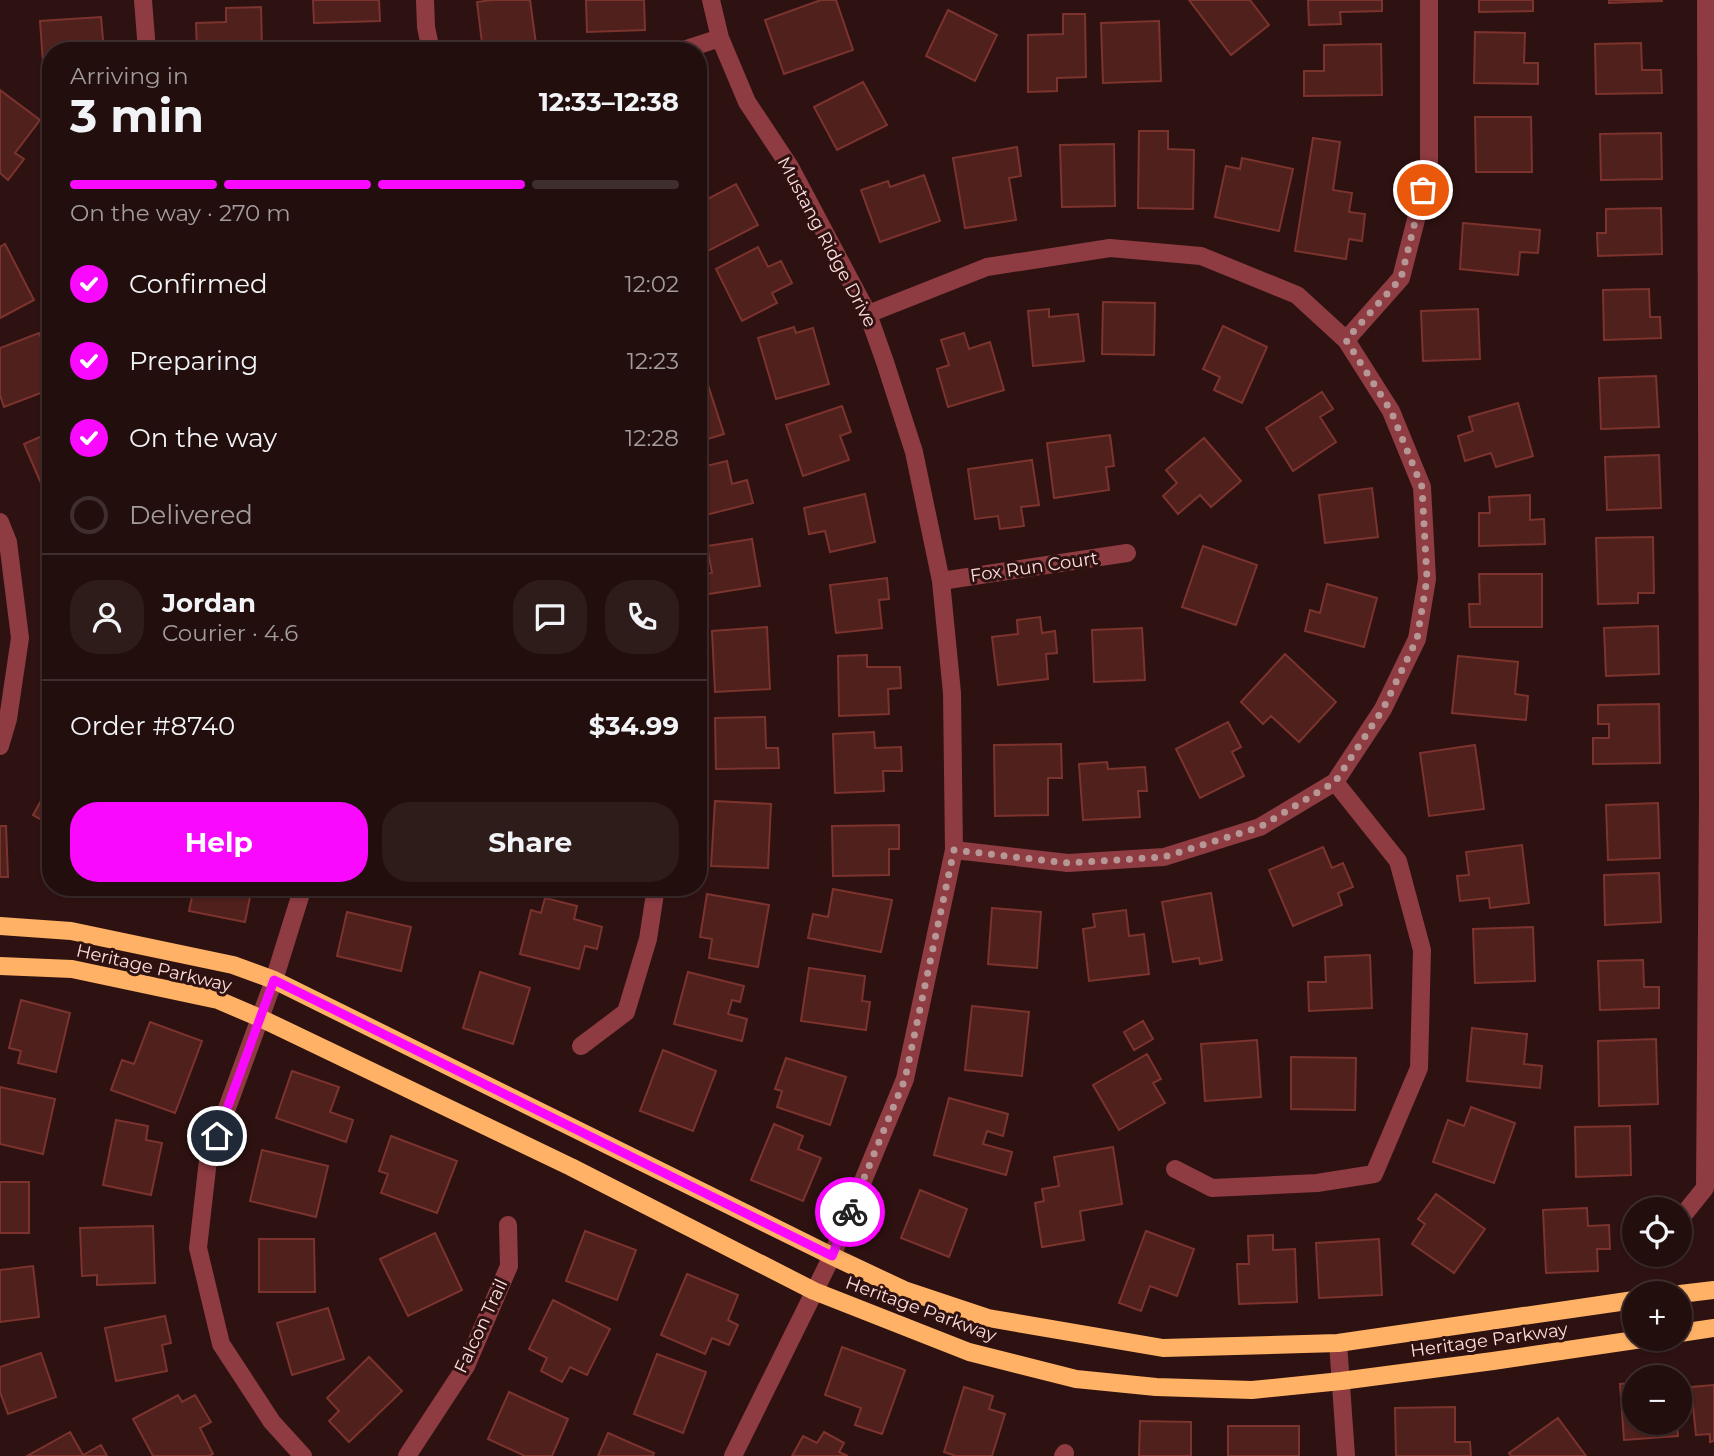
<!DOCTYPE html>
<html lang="en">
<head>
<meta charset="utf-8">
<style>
	body { margin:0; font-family:Montserrat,sans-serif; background:#2e1c1b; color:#f1f3f6; height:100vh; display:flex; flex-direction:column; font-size:26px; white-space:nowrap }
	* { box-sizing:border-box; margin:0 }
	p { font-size:23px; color:#a29c9d }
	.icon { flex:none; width:38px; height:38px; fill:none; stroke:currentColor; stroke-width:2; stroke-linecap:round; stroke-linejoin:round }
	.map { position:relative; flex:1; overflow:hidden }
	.drawer { position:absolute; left:42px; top:42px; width:665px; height:854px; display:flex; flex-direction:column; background:#220e0d; border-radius:28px; box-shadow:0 2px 5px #0004,0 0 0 2px #3f2e2e }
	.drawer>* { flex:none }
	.fabs { position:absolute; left:1622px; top:1197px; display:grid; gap:14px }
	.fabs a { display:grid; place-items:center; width:70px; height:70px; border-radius:50%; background:#220e0d; box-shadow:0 2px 5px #0004,0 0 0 2px #3f2e2e; font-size:35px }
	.pin { position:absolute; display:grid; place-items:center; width:60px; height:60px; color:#fff; margin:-30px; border:4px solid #fff; border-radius:50%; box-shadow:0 2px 7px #0007 }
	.courier { position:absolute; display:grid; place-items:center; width:70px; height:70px; margin:-35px; border:5px solid #f90aff; border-radius:50%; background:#fff; color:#222; box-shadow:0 2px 9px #0007 }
	.head em { font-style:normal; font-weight:700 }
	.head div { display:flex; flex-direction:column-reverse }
	.head { display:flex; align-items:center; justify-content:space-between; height:119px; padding:0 28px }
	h1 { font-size:46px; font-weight:700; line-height:52px }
	.bar { display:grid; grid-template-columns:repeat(4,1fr); gap:10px 7px; align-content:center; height:84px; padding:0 28px }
	.bar i { height:9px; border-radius:5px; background:#3f2e2e }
	.bar .current { background:#f90aff }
	.bar p { grid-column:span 4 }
	.line { display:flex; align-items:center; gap:18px; padding:0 28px; border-top:2px solid #3f2e2e }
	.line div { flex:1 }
	.round { display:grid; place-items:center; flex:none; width:74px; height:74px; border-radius:28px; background:#2e1c1b }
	ol { padding:0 28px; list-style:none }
	li { display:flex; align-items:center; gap:21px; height:77px }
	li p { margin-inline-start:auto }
	li .icon { padding:7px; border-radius:50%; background:#f90aff; color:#fff; stroke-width:4 }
	li:last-child { color:#a29c9d }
	li i { width:38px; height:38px; border:4px solid #3f2e2e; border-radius:50% }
	.button { display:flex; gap:14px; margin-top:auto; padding:14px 28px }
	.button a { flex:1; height:80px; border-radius:28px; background:#f90aff; color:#fff; font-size:28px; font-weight:700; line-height:80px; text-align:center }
	.button a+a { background:#2e1c1b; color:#f1f3f6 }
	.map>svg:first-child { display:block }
	.building { fill:#4f201c; stroke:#7c332e; stroke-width:2 }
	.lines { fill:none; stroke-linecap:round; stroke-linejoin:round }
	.minor { stroke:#8e3b42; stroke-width:18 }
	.major { stroke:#ffb265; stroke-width:18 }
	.done { stroke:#b69796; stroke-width:7; stroke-dasharray:0 12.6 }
	.route { stroke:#f90aff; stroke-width:9 }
	.labels { text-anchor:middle; stroke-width:6; stroke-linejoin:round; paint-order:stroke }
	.street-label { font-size:18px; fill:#ffdede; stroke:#2e1211 }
</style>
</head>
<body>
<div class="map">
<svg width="1714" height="1456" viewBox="0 0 1714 1456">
	<rect width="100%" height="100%" fill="#2e1211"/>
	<path class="building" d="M 313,0 L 379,0 L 380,21 L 314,23 Z
		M 492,0 L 530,0 L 537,51 L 483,51 L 477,2 Z
		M 586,0 L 644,0 L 645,30 L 587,32 Z
		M 821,0 L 836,0 L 853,50 L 784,74 L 765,20 Z
		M 1189,0 L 1250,0 L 1269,25 L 1231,55 Z
		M 1308,0 L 1382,0 L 1382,11 L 1340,12 L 1341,24 L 1309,25 Z
		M 1479,0 L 1533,0 L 1533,11 L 1479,12 Z
		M 1609,0 L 1662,0 L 1662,1 L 1609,3 Z
		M 261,7 L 262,51 L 197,50 L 196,23 L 226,22 L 226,8 Z
		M 948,10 L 997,35 L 975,81 L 926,56 Z
		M 1063,14 L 1085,14 L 1086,77 L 1057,78 L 1057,91 L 1028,92 L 1028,35 L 1063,34 Z
		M 101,17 L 104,51 L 51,51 L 51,91 L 45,91 L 40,21 Z
		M 1159,21 L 1161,81 L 1103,83 L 1101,23 Z
		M 1475,32 L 1525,33 L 1524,63 L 1538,63 L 1538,84 L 1474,83 Z
		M 1641,43 L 1642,70 L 1661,70 L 1662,93 L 1596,94 L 1595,44 Z
		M 1381,44 L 1382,95 L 1304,96 L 1304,71 L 1324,71 L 1324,45 Z
		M 863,82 L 887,125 L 837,150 L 814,107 Z
		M 0,90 L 40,120 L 15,153 L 24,159 L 8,180 L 0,173 Z
		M 1475,117 L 1531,117 L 1532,172 L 1476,172 Z
		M 1139,131 L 1168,131 L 1168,149 L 1194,150 L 1193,209 L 1138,208 Z
		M 1661,133 L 1662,179 L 1601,180 L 1600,134 Z
		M 1313,138 L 1340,142 L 1333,190 L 1352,193 L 1349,212 L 1365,214 L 1362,241 L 1349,239 L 1346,259 L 1295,251 Z
		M 1114,144 L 1115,206 L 1062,207 L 1060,145 Z
		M 1017,147 L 1021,176 L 1009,178 L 1016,220 L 965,228 L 953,158 Z
		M 1242,158 L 1293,169 L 1279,231 L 1215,217 L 1226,166 L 1240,169 Z
		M 924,175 L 940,221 L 880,242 L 861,190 L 888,181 L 890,187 Z
		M 736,184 L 758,225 L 708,251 L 698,232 L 698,204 Z
		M 1661,208 L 1662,254 L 1598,256 L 1597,233 L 1606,233 L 1606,209 Z
		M 1463,223 L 1540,230 L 1538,253 L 1520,252 L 1518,275 L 1460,269 Z
		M 5,244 L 34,300 L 0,318 L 0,247 Z
		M 758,247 L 768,267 L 781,261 L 792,283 L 772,293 L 777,303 L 742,321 L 716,269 Z
		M 1649,289 L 1650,317 L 1660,317 L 1661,338 L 1604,340 L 1603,290 Z
		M 1103,302 L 1155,303 L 1154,355 L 1102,354 Z
		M 1049,309 L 1049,317 L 1078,314 L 1084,361 L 1033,366 L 1028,311 Z
		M 1478,309 L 1480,359 L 1423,361 L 1421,311 Z
		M 1223,326 L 1267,347 L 1242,403 L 1214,390 L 1220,377 L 1203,369 Z
		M 794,327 L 796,333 L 813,328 L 829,384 L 776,399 L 758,338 Z
		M 39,333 L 51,365 L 51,389 L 4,407 L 0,395 L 0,348 Z
		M 964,333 L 969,349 L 990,342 L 1004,390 L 948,407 L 937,369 L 949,365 L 941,340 Z
		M 1656,376 L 1659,427 L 1601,429 L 1599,378 Z
		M 708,385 L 724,434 L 698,442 L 698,388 Z
		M 1322,392 L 1333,409 L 1320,417 L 1336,442 L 1293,471 L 1266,428 Z
		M 1518,403 L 1533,456 L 1496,467 L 1491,453 L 1465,461 L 1458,436 L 1473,431 L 1469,417 Z
		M 842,406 L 851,432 L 840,436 L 849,460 L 803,476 L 786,425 Z
		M 51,432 L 51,485 L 43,488 L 24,444 Z
		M 1110,435 L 1114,466 L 1106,467 L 1109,490 L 1054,498 L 1047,443 Z
		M 1204,438 L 1241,481 L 1211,507 L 1200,495 L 1178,514 L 1163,496 L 1177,483 L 1166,470 Z
		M 1659,455 L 1661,508 L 1607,510 L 1605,457 Z
		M 1032,460 L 1039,505 L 1021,507 L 1024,526 L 1000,529 L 998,516 L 975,519 L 968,469 Z
		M 727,461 L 732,484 L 747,480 L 753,503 L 698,517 L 698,468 Z
		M 1372,488 L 1378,537 L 1325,543 L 1319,495 Z
		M 865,494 L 875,542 L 830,552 L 825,531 L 809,534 L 804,508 Z
		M 1530,495 L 1530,520 L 1544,519 L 1545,544 L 1479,546 L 1479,513 L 1490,513 L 1489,497 Z
		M 1653,537 L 1654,593 L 1638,593 L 1638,603 L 1598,604 L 1596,538 Z
		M 752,539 L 760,586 L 702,595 L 698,575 L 712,573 L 707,546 Z
		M 1203,546 L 1257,565 L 1236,625 L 1182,607 Z
		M 1479,574 L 1542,574 L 1542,627 L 1470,627 L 1469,604 L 1480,604 Z
		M 887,578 L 889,599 L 879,600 L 882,628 L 836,633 L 830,585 Z
		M 1327,584 L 1377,598 L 1364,647 L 1305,631 L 1310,610 L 1320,613 Z
		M 1040,617 L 1042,633 L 1055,631 L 1057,653 L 1046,654 L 1048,679 L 998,685 L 992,637 L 1018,634 L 1017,620 Z
		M 1658,626 L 1659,674 L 1606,676 L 1604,628 Z
		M 767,627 L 770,689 L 715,692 L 712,631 Z
		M 1142,628 L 1145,680 L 1094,682 L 1092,630 Z
		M 1285,654 L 1336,702 L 1299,742 L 1271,716 L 1263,724 L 1241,702 Z
		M 867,655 L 867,667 L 900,667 L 901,688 L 888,689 L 889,714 L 839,716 L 838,656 Z
		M 1458,656 L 1518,662 L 1515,694 L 1528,696 L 1526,720 L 1452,713 Z
		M 1659,704 L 1660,763 L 1593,764 L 1593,738 L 1609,738 L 1609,724 L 1598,724 L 1598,705 Z
		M 765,717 L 766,748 L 778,748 L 779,768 L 716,769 L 715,718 Z
		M 1228,722 L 1241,747 L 1232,752 L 1244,776 L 1200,798 L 1176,749 Z
		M 874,732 L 875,748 L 901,747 L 902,771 L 883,771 L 884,791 L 835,793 L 833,734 Z
		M 1061,744 L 1062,778 L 1048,778 L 1048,815 L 995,816 L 994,745 Z
		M 1475,745 L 1484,809 L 1429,816 L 1420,753 Z
		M 1107,762 L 1108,769 L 1145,767 L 1147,791 L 1138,791 L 1140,817 L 1083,820 L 1079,764 Z
		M 51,783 L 51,825 L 33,815 Z
		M 715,801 L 771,804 L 768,868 L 711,866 Z
		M 1658,803 L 1660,858 L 1608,860 L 1606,805 Z
		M 899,825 L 899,849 L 889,849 L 889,875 L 833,876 L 832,826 Z
		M 0,826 L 6,826 L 8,877 L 0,877 Z
		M 1522,845 L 1529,903 L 1490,908 L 1489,898 L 1460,901 L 1457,876 L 1469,875 L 1466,852 Z
		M 1323,847 L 1332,868 L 1343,863 L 1353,887 L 1338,893 L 1342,905 L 1293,926 L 1269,870 Z
		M 1659,873 L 1661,922 L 1605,925 L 1604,875 Z
		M 194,887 L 252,887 L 245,922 L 189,911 Z
		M 833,889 L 892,900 L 881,952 L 808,938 L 813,914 L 828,917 Z
		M 1211,893 L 1222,960 L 1200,964 L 1199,958 L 1173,962 L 1162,902 Z
		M 707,894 L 769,905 L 758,967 L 709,958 L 712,939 L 700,937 Z
		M 545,898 L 577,906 L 574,919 L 602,927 L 597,949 L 585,946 L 579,969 L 520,954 L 531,910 L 541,913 Z
		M 992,908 L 1041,912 L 1037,968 L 988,964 Z
		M 1126,910 L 1129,936 L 1144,934 L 1149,974 L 1089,981 L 1083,929 L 1095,927 L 1093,914 Z
		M 347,912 L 411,927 L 401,971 L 337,956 Z
		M 1533,927 L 1535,981 L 1475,983 L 1473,929 Z
		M 1370,955 L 1372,1008 L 1309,1011 L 1308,982 L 1326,982 L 1325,957 Z
		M 1643,960 L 1644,987 L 1659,987 L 1659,1008 L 1600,1010 L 1598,961 Z
		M 809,968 L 865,976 L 862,1001 L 870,1002 L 866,1030 L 801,1021 Z
		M 480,972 L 530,988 L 513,1044 L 463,1028 Z
		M 688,972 L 744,986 L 740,1002 L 732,1000 L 728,1014 L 747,1019 L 742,1041 L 674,1024 Z
		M 21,1000 L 70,1013 L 56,1072 L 18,1063 L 21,1051 L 9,1048 Z
		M 972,1006 L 1029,1012 L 1022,1076 L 965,1070 Z
		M 1143,1021 L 1153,1039 L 1134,1050 L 1124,1032 Z
		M 150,1022 L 202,1041 L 175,1113 L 111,1090 L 122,1060 L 134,1064 Z
		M 1472,1028 L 1527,1034 L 1524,1064 L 1542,1066 L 1540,1088 L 1467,1081 Z
		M 1656,1039 L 1658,1104 L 1599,1106 L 1598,1041 Z
		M 1257,1040 L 1261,1097 L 1205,1101 L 1201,1044 Z
		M 663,1050 L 716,1071 L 693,1131 L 640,1111 Z
		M 1147,1054 L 1161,1079 L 1153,1083 L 1165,1103 L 1119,1130 L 1093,1085 Z
		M 1291,1057 L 1356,1058 L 1355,1110 L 1291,1109 Z
		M 786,1058 L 846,1077 L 830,1125 L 777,1107 L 782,1091 L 775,1089 Z
		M 292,1071 L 339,1087 L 330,1112 L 353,1120 L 346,1142 L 276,1118 Z
		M 0,1087 L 55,1099 L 43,1154 L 0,1144 Z
		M 949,1098 L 1008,1114 L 1003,1136 L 987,1131 L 983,1144 L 1012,1152 L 1006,1175 L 934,1155 Z
		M 1471,1107 L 1515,1123 L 1494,1183 L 1433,1162 L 1448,1120 L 1464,1126 Z
		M 116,1120 L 148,1126 L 146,1140 L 162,1143 L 151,1195 L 103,1185 Z
		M 774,1124 L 803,1136 L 798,1149 L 821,1158 L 803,1201 L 751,1180 Z
		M 1630,1126 L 1631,1175 L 1576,1177 L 1575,1127 Z
		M 391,1136 L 457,1161 L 437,1213 L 381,1193 L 388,1174 L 379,1171 Z
		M 1113,1147 L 1122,1204 L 1080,1211 L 1084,1240 L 1042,1247 L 1035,1203 L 1044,1201 L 1042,1189 L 1059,1186 L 1054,1157 Z
		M 262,1150 L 328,1166 L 316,1217 L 250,1201 Z
		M 0,1182 L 29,1182 L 29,1233 L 0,1233 Z
		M 920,1190 L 967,1209 L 949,1257 L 901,1238 Z
		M 1436,1194 L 1485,1229 L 1454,1273 L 1412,1244 L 1425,1224 L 1418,1219 Z
		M 1587,1208 L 1588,1226 L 1609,1225 L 1610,1249 L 1597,1249 L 1598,1271 L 1546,1273 L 1543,1210 Z
		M 153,1226 L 155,1283 L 97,1285 L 97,1275 L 82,1276 L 80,1228 Z
		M 585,1231 L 636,1250 L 617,1300 L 566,1281 Z
		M 1146,1231 L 1194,1249 L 1177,1296 L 1150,1286 L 1141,1311 L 1119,1303 Z
		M 435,1233 L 462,1290 L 408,1316 L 380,1259 Z
		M 1273,1235 L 1273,1250 L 1295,1249 L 1297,1302 L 1239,1304 L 1237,1264 L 1249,1264 L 1248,1236 Z
		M 259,1239 L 314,1239 L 315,1292 L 259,1292 Z
		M 1379,1239 L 1382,1295 L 1319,1298 L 1316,1243 Z
		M 33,1266 L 39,1317 L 0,1322 L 0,1270 Z
		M 687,1274 L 738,1295 L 728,1320 L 738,1325 L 729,1345 L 712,1338 L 705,1354 L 661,1335 Z
		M 553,1300 L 610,1329 L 587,1375 L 570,1367 L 562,1382 L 541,1371 L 547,1358 L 529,1349 Z
		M 328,1308 L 344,1359 L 292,1375 L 277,1323 Z
		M 165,1316 L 171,1343 L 162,1345 L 167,1371 L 116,1381 L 105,1328 Z
		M 842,1347 L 905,1370 L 882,1434 L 855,1425 L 861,1408 L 825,1395 Z
		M 41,1353 L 56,1397 L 8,1414 L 0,1392 L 0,1367 Z
		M 657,1354 L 706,1372 L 683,1433 L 634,1414 Z
		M 369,1357 L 402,1391 L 349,1442 L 329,1421 L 339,1411 L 327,1398 Z
		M 1634,1383 L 1634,1423 L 1677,1423 L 1678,1436 L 1624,1440 L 1620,1384 Z
		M 1714,1385 L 1714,1441 L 1710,1442 L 1710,1434 L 1696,1435 L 1691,1387 Z
		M 964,1387 L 993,1396 L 989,1409 L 1005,1414 L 992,1456 L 956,1456 L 944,1452 Z
		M 509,1392 L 568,1419 L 552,1456 L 525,1456 L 488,1439 Z
		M 178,1395 L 182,1402 L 195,1395 L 211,1422 L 200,1428 L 213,1454 L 209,1456 L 153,1456 L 133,1419 Z
		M 1455,1407 L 1455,1442 L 1470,1442 L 1471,1456 L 1396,1456 L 1395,1408 Z
		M 1558,1418 L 1586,1456 L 1511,1456 L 1509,1453 Z
		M 1140,1421 L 1191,1422 L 1191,1456 L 1139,1456 Z
		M 1228,1426 L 1299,1426 L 1299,1456 L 1228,1456 Z
		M 70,1432 L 83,1455 L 101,1445 L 107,1456 L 27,1456 Z
		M 824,1432 L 844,1443 L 839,1452 L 848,1456 L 792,1456 L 803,1436 L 817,1443 Z
		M 608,1433 L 654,1453 L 653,1456 L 598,1456 Z"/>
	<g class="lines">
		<path class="minor" d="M 143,0 L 147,51
			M 425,0 L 426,27 L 431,51
			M 711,0 L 720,38 L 747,102 L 790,167 L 868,314 L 885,362 L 914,452 L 941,581 L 952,693 L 954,850 L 905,1079 L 832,1256 L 733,1456
			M 680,51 L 720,38
			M 868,314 L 987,267 L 1110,248 L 1201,256 L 1297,295 L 1346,340 L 1391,411 L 1422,487 L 1427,579 L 1417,639 L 1383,709 L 1335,782 L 1260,827 L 1164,857 L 1068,863 L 954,850
			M 1346,340 L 1401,278 L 1429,169 L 1429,0
			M 0,522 L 8,542 L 20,638 L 8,719 L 0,746
			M 941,581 L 1127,553
			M 303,887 L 274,980 L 208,1160 L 198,1248 L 221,1344 L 272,1422 L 303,1456
			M 581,1046 L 626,1012 L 648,939 L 656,887
			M 1175,1169 L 1212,1188 L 1317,1183 L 1374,1174 L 1419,1068 L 1422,950 L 1398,861 L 1335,782
			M 1680,1219 L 1705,1188 L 1708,800 L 1706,0
			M 1338,1343 L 1346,1456
			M 407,1456 L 466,1366 L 509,1266 L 508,1225
			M 1063,1456 L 1065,1453"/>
		<path class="major" d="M 0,926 L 71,931 L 233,965 L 274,980 L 832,1256 L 904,1290 L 988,1318 L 1163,1348 L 1338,1343 L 1634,1300
			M 0,966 L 72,969 L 218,1000 L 260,1018 L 571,1167 L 814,1291 L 969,1352 L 1076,1379 L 1156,1387 L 1252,1390 L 1341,1381 L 1493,1361 L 1642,1339
			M 1680,1294 L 1714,1290
			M 1680,1333 L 1714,1328"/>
	</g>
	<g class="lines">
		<path class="done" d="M 850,1212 L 905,1079 L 954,850 L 1068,863 L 1164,857 L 1260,827 L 1335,782 L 1383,709 L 1417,639 L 1427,579 L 1422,487 L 1391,411 L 1346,340 L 1401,278 L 1423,190"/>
		<path class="route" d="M 217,1136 L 274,980 L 832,1256 L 850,1212"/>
	</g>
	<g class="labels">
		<g class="street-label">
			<text transform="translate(827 242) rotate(62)" y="6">Mustang Ridge Drive</text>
			<text transform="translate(1034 567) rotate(-8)" y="6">Fox Run Court</text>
			<text transform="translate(154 968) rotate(13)" y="6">Heritage Parkway</text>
			<text transform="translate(921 1309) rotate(20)" y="6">Heritage Parkway</text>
			<text transform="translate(481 1326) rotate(-65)" y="6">Falcon Trail</text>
			<text transform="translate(1489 1340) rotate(-8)" y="6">Heritage Parkway</text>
		</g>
	</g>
</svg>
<div class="fabs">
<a><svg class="icon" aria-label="locate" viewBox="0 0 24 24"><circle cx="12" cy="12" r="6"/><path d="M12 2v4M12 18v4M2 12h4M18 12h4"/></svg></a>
<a>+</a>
<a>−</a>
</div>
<div class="pin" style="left:1423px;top:190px;background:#ea580c"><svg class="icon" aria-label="bag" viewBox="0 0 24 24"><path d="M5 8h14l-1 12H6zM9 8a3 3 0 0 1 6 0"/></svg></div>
<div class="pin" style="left:217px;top:1136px;background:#1f2937"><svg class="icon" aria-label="home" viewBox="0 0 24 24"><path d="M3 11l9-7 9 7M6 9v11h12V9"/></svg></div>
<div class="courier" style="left:850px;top:1212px"><svg class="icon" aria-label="bike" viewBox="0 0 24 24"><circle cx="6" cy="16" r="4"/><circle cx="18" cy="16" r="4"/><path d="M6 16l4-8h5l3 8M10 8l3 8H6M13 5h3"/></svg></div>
<section class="drawer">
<div class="head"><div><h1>3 min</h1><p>Arriving in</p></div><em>12:33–12:38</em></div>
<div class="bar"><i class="current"></i><i class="current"></i><i class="current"></i><i></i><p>On the way · 270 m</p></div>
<ol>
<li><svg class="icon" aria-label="check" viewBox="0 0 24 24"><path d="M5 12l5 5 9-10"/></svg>Confirmed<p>12:02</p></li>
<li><svg class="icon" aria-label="check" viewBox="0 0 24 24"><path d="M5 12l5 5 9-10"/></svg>Preparing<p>12:23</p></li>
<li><svg class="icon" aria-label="check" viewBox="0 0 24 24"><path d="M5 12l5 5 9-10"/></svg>On the way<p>12:28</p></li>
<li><i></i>Delivered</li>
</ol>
<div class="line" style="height:126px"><a class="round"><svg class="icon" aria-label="person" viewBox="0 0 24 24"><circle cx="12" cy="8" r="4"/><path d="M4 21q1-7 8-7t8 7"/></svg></a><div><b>Jordan</b><p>Courier · 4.6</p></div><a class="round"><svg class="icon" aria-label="chat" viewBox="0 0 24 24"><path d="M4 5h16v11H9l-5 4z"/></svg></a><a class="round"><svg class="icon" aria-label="phone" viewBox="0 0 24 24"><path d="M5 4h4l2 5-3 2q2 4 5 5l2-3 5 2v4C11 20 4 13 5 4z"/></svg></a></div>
<div class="line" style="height:91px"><div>Order #8740</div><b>$34.99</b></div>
<div class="button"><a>Help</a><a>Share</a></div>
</section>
</div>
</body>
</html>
